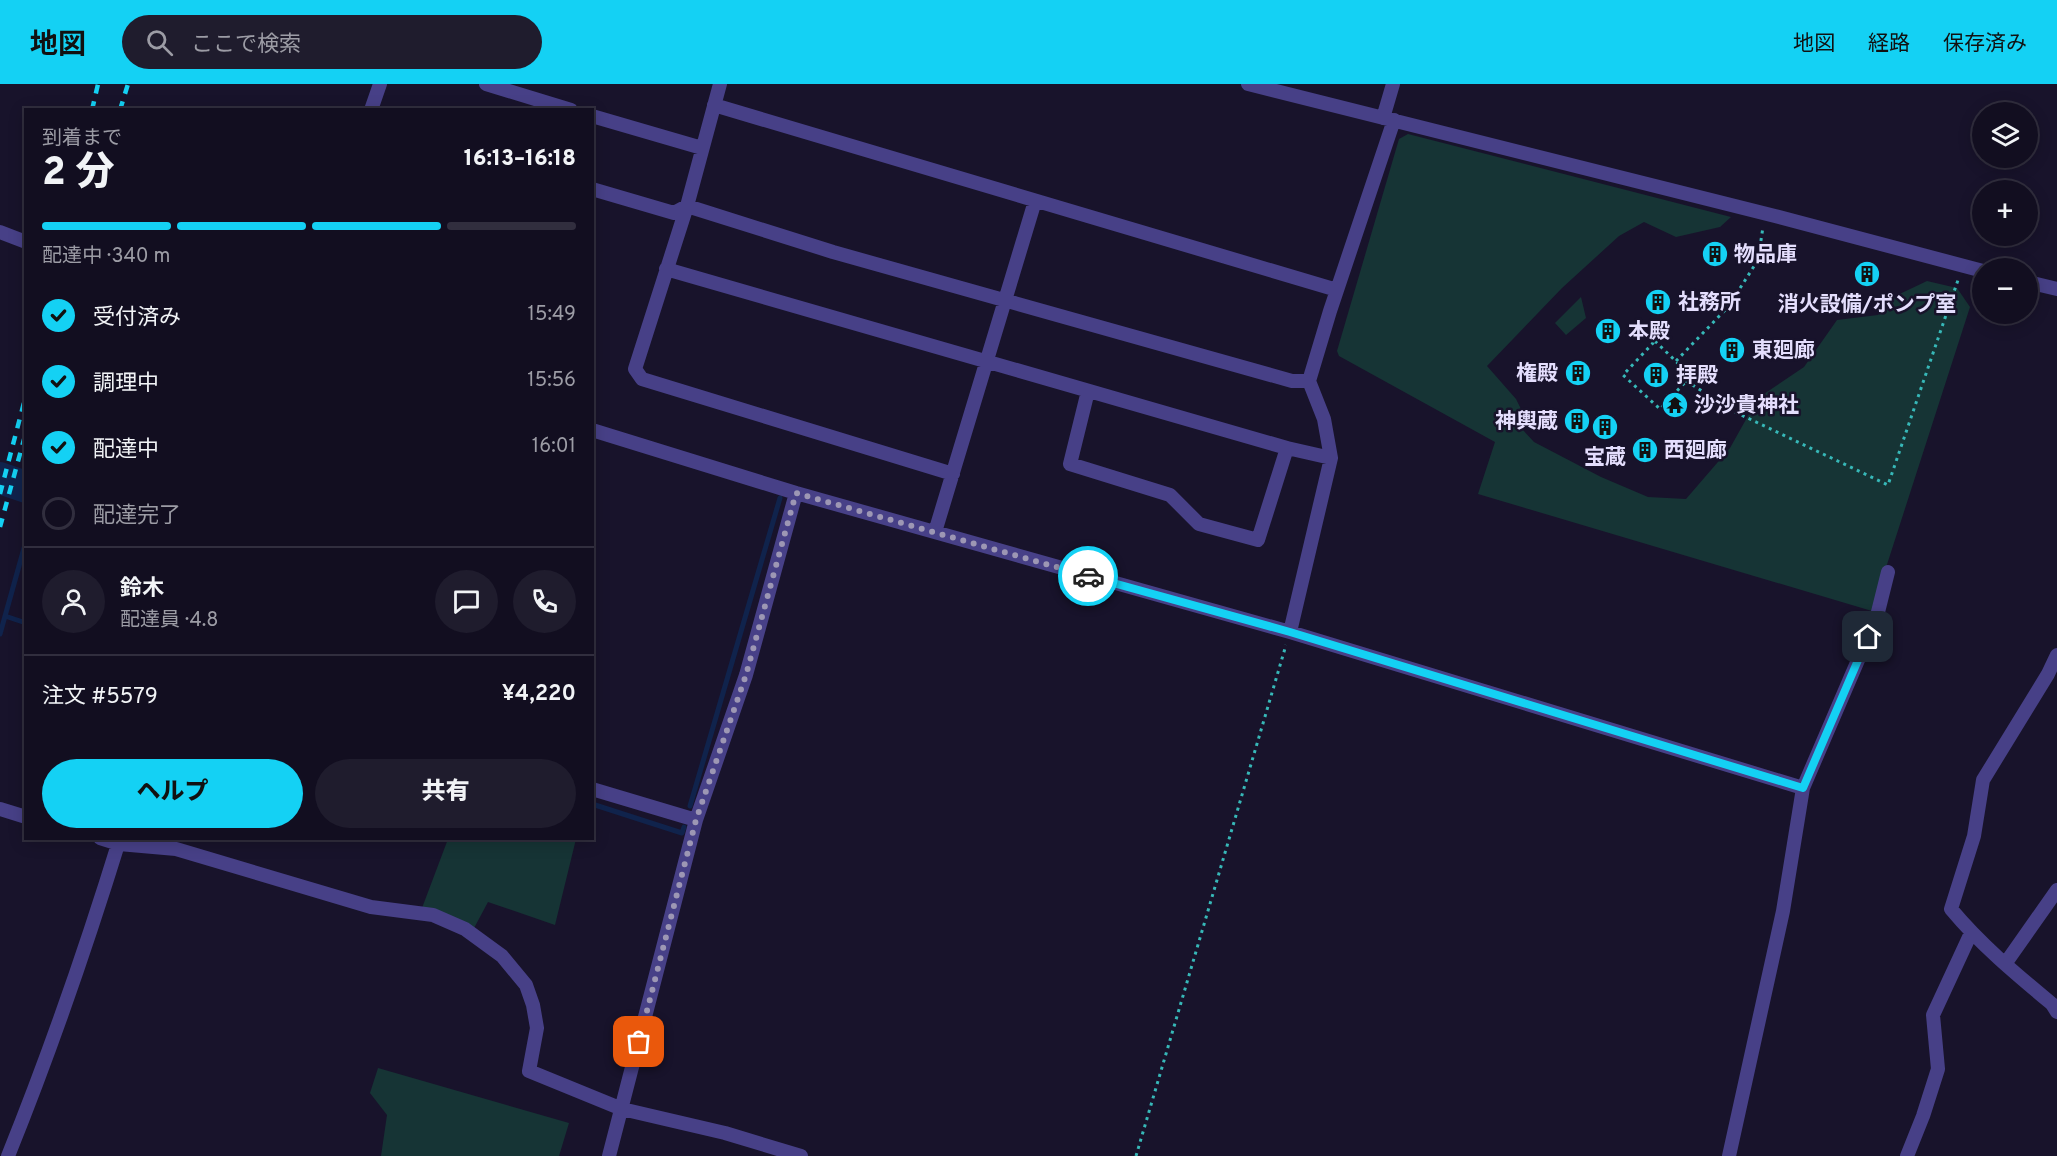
<!DOCTYPE html>
<html lang="ja">
<head>
<meta charset="utf-8">
<style>
	body { margin:0; font-family:Overpass,"Noto Sans JP",sans-serif; background:#1f1c2d; color:#f1f3f6; height:100vh; display:flex; flex-direction:column; font-size:22px; white-space:nowrap }
	* { box-sizing:border-box; margin:0 }
	p { font-size:20px; color:#9c9ca5 }
	.icon { flex:none; width:33px; height:33px; fill:none; stroke:currentColor; stroke-width:2; stroke-linecap:round; stroke-linejoin:round }
	.map { position:relative; flex:1; overflow:hidden }
	.panel { position:absolute; left:24px; top:24px; width:570px; height:732px; display:flex; flex-direction:column; background:#120e20; border-radius:0px; box-shadow:0 3px 15px #0003,0 0 0 2px #312e3e }
	.panel>* { flex:none }
	.fabs { position:absolute; left:1972px; top:18px; display:grid; gap:12px }
	.fabs a { display:grid; place-items:center; width:66px; height:66px; border-radius:50%; background:#120e20; box-shadow:0 3px 15px #0003,0 0 0 2px #312e3e; font-size:30px }
	.pin { position:absolute; display:grid; place-items:center; width:51px; height:51px; color:#fff; margin:-26px; border-radius:12px; box-shadow:0 3px 9px #0006 }
	.courier { position:absolute; display:grid; place-items:center; width:60px; height:60px; margin:-30px; border:4px solid #14d1f4; border-radius:50%; background:#fff; color:#222; box-shadow:0 2px 8px #0007 }
	.headline em { font-style:normal; font-weight:800 }
	.headline div { display:flex; flex-direction:column-reverse }
	.headline { display:flex; align-items:center; justify-content:space-between; height:102px; padding:0 18px }
	h1 { font-size:39px; font-weight:800; line-height:45px }
	.bar { display:grid; grid-template-columns:repeat(4,1fr); gap:9px 6px; align-content:center; height:72px; padding:0 18px }
	.bar i { height:8px; border-radius:4px; background:#312e3e }
	.bar .current { background:#14d1f4 }
	.bar p { grid-column:span 4 }
	.line { display:flex; align-items:center; gap:15px; padding:0 18px; border-top:2px solid #312e3e }
	.line div { flex:1 }
	.round { display:grid; place-items:center; flex:none; width:63px; height:63px; border-radius:32px; background:#1f1c2d }
	ol { padding:0 18px; list-style:none }
	li { display:flex; align-items:center; gap:18px; height:66px }
	li p { margin-inline-start:auto }
	li .icon { padding:6px; border-radius:50%; background:#14d1f4; color:#111; stroke-width:4 }
	li:last-child { color:#9c9ca5 }
	li i { width:33px; height:33px; border:3px solid #312e3e; border-radius:50% }
	.primary-button { display:flex; gap:12px; margin-top:auto; padding:12px 18px }
	.primary-button a { flex:1; height:69px; border-radius:36px; background:#14d1f4; color:#111; font-size:24px; font-weight:800; line-height:69px; text-align:center }
	.primary-button a+a { background:#1f1c2d; color:#f1f3f6 }
	header { display:flex; align-items:center; gap:36px; box-sizing:border-box; height:84px; padding:0 30px; background:#14d1f4; color:#111 }
	header strong { font-size:28px }
	nav { display:flex; gap:33px; margin-inline-start:auto; font-size:21px }
	.search { width:420px; height:54px; background:#1f1c2d; display:flex; align-items:center; gap:15px; box-sizing:border-box; padding:0 21px; border-radius:33px; color:#9c9ca5; font-size:22px }
	.map>svg:first-child { display:block }
	.green { fill:#163435 }
	.lines { fill:none; stroke-linecap:round; stroke-linejoin:round }
	.stream { stroke:#10234c; stroke-width:5 }
	.river { stroke:#10234c; stroke-width:32 }
	.path { stroke:#37b8b8; stroke-width:3; stroke-dasharray:3 4.5; stroke-linecap:butt }
	.street { stroke:#474087; stroke-width:14 }
	.rail { stroke:#14d1f4; stroke-width:4.5; stroke-dasharray:9 8; stroke-linecap:butt }
	.done { stroke:#9d97b4; stroke-width:6; stroke-dasharray:0 10.8 }
	.route { stroke:#14d1f4; stroke-width:8 }
	.labels { text-anchor:middle; stroke-width:5; stroke-linejoin:round; paint-order:stroke }
	.poi-label { font-size:21px; font-weight:bold; fill:#e4defd; stroke:#18132b; text-anchor:start }
</style>
</head>
<body>
<header>
<strong>地図</strong>
<div class="search"><svg class="icon" aria-label="search" viewBox="0 0 24 24"><circle cx="10" cy="10" r="6"/><path d="M15 15l6 6"/></svg>ここで検索</div>
<nav><a>地図</a><a>経路</a><a>保存済み</a></nav>
</header>
<div class="map">
<svg width="2057" height="1072" viewBox="0 0 2057 1072">
	<rect width="100%" height="100%" fill="#18132b"/>
	<path class="green" d="M 1408,50 L 1731,133 L 1720,143 L 1676,153 L 1644,138 L 1619,152 L 1562,204 L 1487,282 L 1516,315 L 1522,327 L 1522,345 L 1534,358 L 1601,393 L 1648,413 L 1686,415 L 1730,364 L 1758,314 L 1804,283 L 1837,236 L 1878,231 L 1887,216 L 1927,197 L 1957,204 L 1970,223 L 1872,527 L 1478,410 L 1495,358 L 1339,272 L 1337,267 L 1399,55 Z
		M 1581,213 L 1586,234 L 1566,251 L 1555,239 Z
		M 448,755 L 576,755 L 555,841 L 488,818 L 473,846 L 422,824 Z
		M 378,984 L 569,1039 L 559,1072 L 381,1072 L 387,1031 L 370,1009 Z"/>
	<g class="lines">
		<path class="stream" d="M 5,532 L 26,539
			M 0,550 L 26,457
			M 592,720 L 682,749 L 684,743
			M 690,722 L 780,414"/>
		<path class="river" d="M 0,394 L 26,403"/>
		<path class="path" d="M 1655,257 L 1691,292 L 1660,325 L 1623,291 Z
			M 1676,277 L 1728,223 L 1758,176 L 1763,143
			M 1686,297 L 1710,312
			M 1735,328 L 1888,401 L 1958,196
			M 1136,1072 L 1286,561"/>
		<path class="street" d="M 486,0 L 571,26
			M 720,0 L 687,122 L 635,285 L 642,295 L 953,390
			M 1248,0 L 1775,132 L 1983,187
			M 714,21 L 1337,206
			M 371,26 L 380,0
			M 592,32 L 702,64
			M 1383,34 L 1393,0
			M 592,105 L 674,129 L 687,122 L 833,168 L 1292,297 L 1309,297
			M 0,148 L 26,158
			M 666,185 L 1287,364 L 1331,374
			M 2028,198 L 2057,205
			M 1088,307 L 1070,380 L 1170,411 L 1199,440 L 1258,456 L 1287,364
			M 592,346 L 796,409 L 1290,548 L 1803,704
			M 935,448 L 1035,117
			M 1290,548 L 1331,374 L 1324,335 L 1309,297 L 1330,227 L 1394,36
			M 2057,571 L 2048,590 L 1983,696 L 1974,752 L 1951,825 C 1981,861 2016,890 2052,920 L 2057,928
			M 592,705 L 696,736
			M 0,725 L 26,733
			M 100,754 L 119,760 L 176,765 L 371,823 L 433,831 L 465,845 L 502,872 L 526,901 L 533,921 L 537,944 L 529,987 L 622,1025 L 725,1049 L 801,1072
			M 2005,880 L 2057,806
			M 8,1072 C 50,968 87,861 120,754
			M 609,1072 L 696,736 L 746,591 L 796,409
			M 1729,1072 L 1783,827 L 1803,704 L 1877,532 L 1888,488
			M 1907,1072 L 1923,1032 L 1938,985 L 1933,931 L 1971,849"/>
		<path class="rail" d="M 92,26 L 98,0
			M 120,26 L 128,0
			M 0,410 L 26,311
			M 0,443 L 26,348"/>
	</g>
	<g class="lines">
		<path class="done" d="M 639,958 L 696,736 L 746,591 L 796,409 L 1088,492"/>
		<path class="route" d="M 1088,492 L 1290,548 L 1803,704 L 1868,553"/>
	</g>
	<defs>
		<g id="building-disc" transform="scale(1.35)"><circle r="9.5" fill="#14d1f4" stroke="#18132b"/><path d="M-4-6H4V6H1V3H-1V6H-4ZM-2.5-4.3h1.7v1.8h-1.7ZM.8-4.3h1.7v1.8H.8ZM-2.5-1h1.7V.8h-1.7ZM.8-1h1.7V.8H.8Z" fill="#111"/></g>
		<g id="temple-disc" transform="scale(1.35)"><circle r="9.5" fill="#14d1f4" stroke="#18132b"/><path d="M0-6L5-2H3V0L6.5 2.5H4V6H1.5V3h-3V6H-4V2.5H-6.5L-3 0V-2H-5Z" fill="#111"/></g>
	</defs>
	<g fill-rule="evenodd">
		<use href="#building-disc" x="1715" y="170"/>
		<use href="#building-disc" x="1867" y="190"/>
		<use href="#building-disc" x="1658" y="218"/>
		<use href="#building-disc" x="1608" y="247"/>
		<use href="#building-disc" x="1732" y="266"/>
		<use href="#building-disc" x="1578" y="289"/>
		<use href="#building-disc" x="1656" y="291"/>
		<use href="#temple-disc" x="1675" y="321"/>
		<use href="#building-disc" x="1577" y="337"/>
		<use href="#building-disc" x="1605" y="343"/>
		<use href="#building-disc" x="1645" y="366"/>
	</g>
	<g class="labels">
		<g class="poi-label">
			<text x="1734" y="177">物品庫</text>
			<text x="1678" y="225">社務所</text>
			<text x="1867" y="227" text-anchor="middle">消火設備/ポンプ室</text>
			<text x="1628" y="254">本殿</text>
			<text x="1752" y="273">東廻廊</text>
			<text x="1558" y="296" text-anchor="end">権殿</text>
			<text x="1676" y="298">拝殿</text>
			<text x="1694" y="328">沙沙貴神社</text>
			<text x="1558" y="344" text-anchor="end">神輿蔵</text>
			<text x="1664" y="373">西廻廊</text>
			<text x="1605" y="380" text-anchor="middle">宝蔵</text>
		</g>
	</g>
</svg>
<div class="fabs">
<a><svg class="icon" aria-label="layers" viewBox="0 0 24 24"><path d="M12 4l9 5-9 5-9-5zM3 14l9 5 9-5"/></svg></a>
<a>+</a>
<a>−</a>
</div>
<div class="pin" style="left:639px;top:958px;background:#ea580c"><svg class="icon" aria-label="bag" viewBox="0 0 24 24"><path d="M5 8h14l-1 12H6zM9 8a3 3 0 0 1 6 0"/></svg></div>
<div class="pin" style="left:1868px;top:553px;background:#1f2937"><svg class="icon" aria-label="home" viewBox="0 0 24 24"><path d="M3 11l9-7 9 7M6 9v11h12V9"/></svg></div>
<div class="courier" style="left:1088px;top:492px"><svg class="icon" aria-label="car" viewBox="0 0 24 24"><path d="M5 17H2v-5l4-1 3-4h7l3 4 3 1v5h-3M9 17h6M6 11h13"/><circle cx="7" cy="17" r="2"/><circle cx="17" cy="17" r="2"/></svg></div>
<section class="panel">
<div class="headline"><div><h1>2 分</h1><p>到着まで</p></div><em>16:13–16:18</em></div>
<div class="bar"><i class="current"></i><i class="current"></i><i class="current"></i><i></i><p>配達中 · 340 m</p></div>
<ol>
<li><svg class="icon" aria-label="check" viewBox="0 0 24 24"><path d="M5 12l5 5 9-10"/></svg>受付済み<p>15:49</p></li>
<li><svg class="icon" aria-label="check" viewBox="0 0 24 24"><path d="M5 12l5 5 9-10"/></svg>調理中<p>15:56</p></li>
<li><svg class="icon" aria-label="check" viewBox="0 0 24 24"><path d="M5 12l5 5 9-10"/></svg>配達中<p>16:01</p></li>
<li><i></i>配達完了</li>
</ol>
<div class="line" style="height:108px"><a class="round"><svg class="icon" aria-label="person" viewBox="0 0 24 24"><circle cx="12" cy="8" r="4"/><path d="M4 21q1-7 8-7t8 7"/></svg></a><div><b>鈴木</b><p>配達員 · 4.8</p></div><a class="round"><svg class="icon" aria-label="chat" viewBox="0 0 24 24"><path d="M4 5h16v11H9l-5 4z"/></svg></a><a class="round"><svg class="icon" aria-label="phone" viewBox="0 0 24 24"><path d="M5 4h4l2 5-3 2q2 4 5 5l2-3 5 2v4C11 20 4 13 5 4z"/></svg></a></div>
<div class="line" style="height:78px"><div>注文 #5579</div><b>¥4,220</b></div>
<div class="primary-button"><a>ヘルプ</a><a>共有</a></div>
</section>
</div>
</body>
</html>
